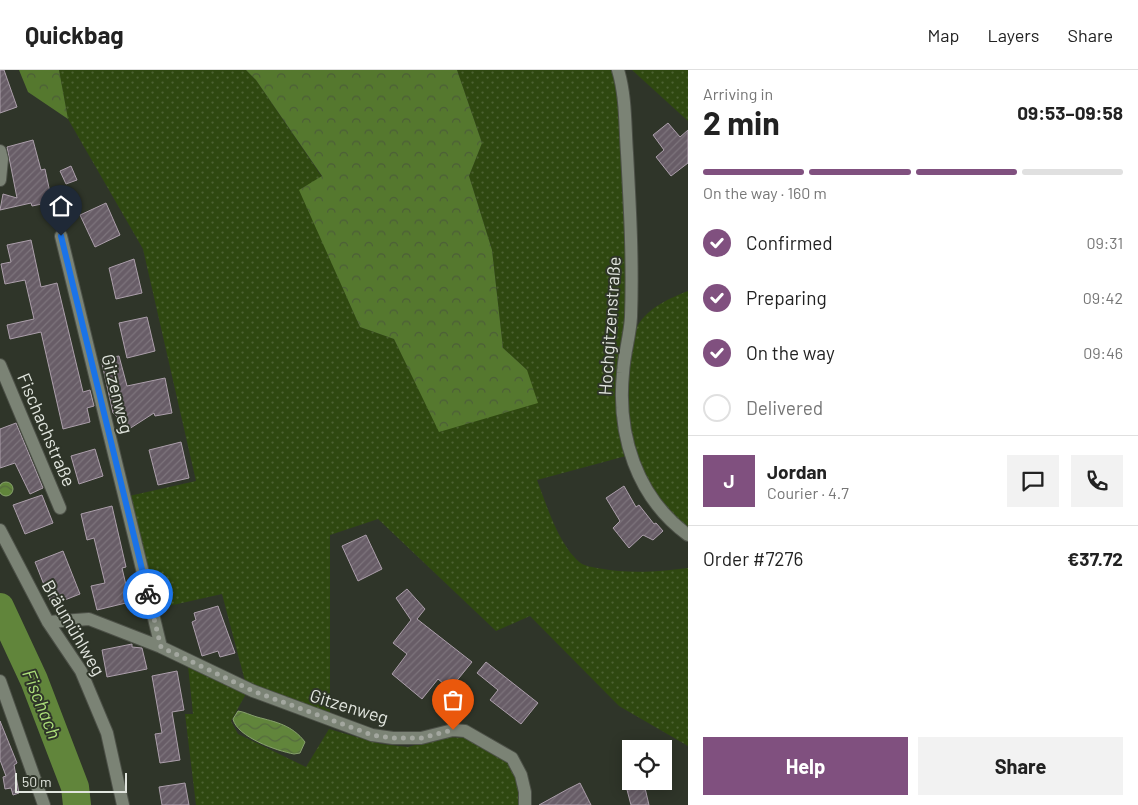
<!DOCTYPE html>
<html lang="en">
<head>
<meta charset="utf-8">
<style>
	body { margin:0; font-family:Barlow,sans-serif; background:#f2f2f2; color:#222; height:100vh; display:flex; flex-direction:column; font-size:19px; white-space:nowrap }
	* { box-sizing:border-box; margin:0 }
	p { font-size:16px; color:#767676 }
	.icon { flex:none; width:28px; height:28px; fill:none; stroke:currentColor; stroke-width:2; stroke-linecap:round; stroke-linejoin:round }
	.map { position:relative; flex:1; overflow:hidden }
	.drawer { display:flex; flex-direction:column; background:#fff; width:450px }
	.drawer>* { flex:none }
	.fabs { position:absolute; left:622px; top:670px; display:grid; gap:10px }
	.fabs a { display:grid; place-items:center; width:50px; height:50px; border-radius:0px; background:#fff; box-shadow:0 2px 12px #0003; font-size:25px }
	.scale { position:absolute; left:15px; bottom:12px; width:112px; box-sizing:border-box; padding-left:5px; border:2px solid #e1e5de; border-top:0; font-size:14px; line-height:18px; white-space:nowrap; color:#e1e5de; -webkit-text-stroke:4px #2f3529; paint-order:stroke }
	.pin { position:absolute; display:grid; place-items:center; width:42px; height:42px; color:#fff; margin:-51px -21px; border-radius:50% 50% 50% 0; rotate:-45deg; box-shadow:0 0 5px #0007 }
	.pin .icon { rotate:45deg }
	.courier { position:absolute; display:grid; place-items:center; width:50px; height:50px; margin:-25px; border:4px solid #1a73e8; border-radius:50%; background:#fff; color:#222; box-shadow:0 1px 6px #0007 }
	.summary em { font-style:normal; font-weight:700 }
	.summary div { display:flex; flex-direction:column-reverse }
	.summary { display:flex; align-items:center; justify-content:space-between; height:85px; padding:0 15px }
	h1 { font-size:32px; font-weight:700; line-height:38px }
	.bar { display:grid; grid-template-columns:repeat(4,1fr); gap:8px 5px; align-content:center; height:60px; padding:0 15px }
	.bar i { height:6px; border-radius:4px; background:#e0e0e0 }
	.bar .current { background:#80507f }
	.bar p { grid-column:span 4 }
	.line { display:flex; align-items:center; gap:12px; padding:0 15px; border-top:1px solid #e0e0e0 }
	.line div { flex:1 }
	.round { display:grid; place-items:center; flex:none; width:52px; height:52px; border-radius:0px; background:#f2f2f2 }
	ol { padding:0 15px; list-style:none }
	li { display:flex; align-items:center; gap:15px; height:55px }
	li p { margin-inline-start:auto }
	li .icon { padding:5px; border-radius:50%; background:#80507f; color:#fff; stroke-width:4 }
	li:last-child { color:#767676 }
	li i { width:28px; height:28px; border:2px solid #e0e0e0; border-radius:50% }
	.button { display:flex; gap:10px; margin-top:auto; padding:10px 15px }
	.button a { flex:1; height:58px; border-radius:0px; background:#80507f; color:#fff; font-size:20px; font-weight:700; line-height:58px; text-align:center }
	.button a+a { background:#f2f2f2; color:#222 }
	header { display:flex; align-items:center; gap:30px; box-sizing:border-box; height:70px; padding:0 25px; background:#fff; border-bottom:1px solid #e0e0e0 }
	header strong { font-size:24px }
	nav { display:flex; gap:28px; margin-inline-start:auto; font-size:18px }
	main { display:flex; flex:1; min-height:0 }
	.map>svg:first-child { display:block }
	.grass { fill:url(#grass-dots) }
	.forest { fill:url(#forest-crowns) }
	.water { fill:url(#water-waves); stroke:#87a26c }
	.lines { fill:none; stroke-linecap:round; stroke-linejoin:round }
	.river { stroke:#61853b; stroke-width:28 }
	.building { fill:url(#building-hatch); stroke:#ac9fab }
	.street-casing { stroke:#4c5047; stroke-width:14 }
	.street { stroke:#7b8375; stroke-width:12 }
	.done { stroke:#a3a79f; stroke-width:5; stroke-dasharray:0 9 }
	.route { stroke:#1a73e8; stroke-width:6 }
	.labels { text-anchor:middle; stroke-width:4; stroke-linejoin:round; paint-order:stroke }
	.street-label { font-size:18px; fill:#e1e5de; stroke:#2f3529 }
	.water-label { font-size:19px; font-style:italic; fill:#acde79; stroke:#2f3529 }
</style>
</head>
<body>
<header>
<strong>Quickbag</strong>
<nav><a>Map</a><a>Layers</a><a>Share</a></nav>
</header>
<main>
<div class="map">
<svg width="688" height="735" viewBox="0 0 688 735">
	<defs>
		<pattern id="grass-dots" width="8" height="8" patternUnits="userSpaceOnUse" patternTransform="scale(1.25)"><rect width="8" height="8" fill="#2f4810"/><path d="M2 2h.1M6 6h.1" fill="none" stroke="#4d6232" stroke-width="1.8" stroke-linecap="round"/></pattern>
		<pattern id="forest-crowns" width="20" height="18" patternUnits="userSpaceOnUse" patternTransform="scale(1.25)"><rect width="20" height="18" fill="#55782e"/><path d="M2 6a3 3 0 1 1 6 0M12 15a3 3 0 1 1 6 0" fill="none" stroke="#4c5e38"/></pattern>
		<pattern id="water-waves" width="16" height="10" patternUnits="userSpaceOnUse" patternTransform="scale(1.25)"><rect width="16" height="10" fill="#61853b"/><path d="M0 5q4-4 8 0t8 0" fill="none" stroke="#556b3e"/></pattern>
		<pattern id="building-hatch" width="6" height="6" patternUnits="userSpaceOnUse" patternTransform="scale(1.25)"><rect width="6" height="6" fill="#685d67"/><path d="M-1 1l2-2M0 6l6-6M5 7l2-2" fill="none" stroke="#7d747c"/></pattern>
	</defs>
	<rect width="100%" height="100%" fill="#2f3529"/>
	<path class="grass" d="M 59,0 L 246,0 L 256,10 L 322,107 L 300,120 L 360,257 L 394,269 L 440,362 L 527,300 L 503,278 L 492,180 L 469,106 L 482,73 L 457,0 L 615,0 L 630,160 L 626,386 L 537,410 C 547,436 559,477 582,494 C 586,496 592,497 597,498 C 630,504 655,502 688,498 L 688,676 L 619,636 L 530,546 L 496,561 L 378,449 L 330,465 L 330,646 L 245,611 L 222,524 L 155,539 L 129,426 L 196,411 L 143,179 L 68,49 Z
		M 632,0 L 688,0 L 688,51 Z
		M 688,221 L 688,461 C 668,443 651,422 639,398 C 623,369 622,284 638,255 C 648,238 670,228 688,221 Z
		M 188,596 L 247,622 L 231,651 L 238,664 L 306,697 L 329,659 L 381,674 L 408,677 L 445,667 L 466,668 L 503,688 L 513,698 L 522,735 L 196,735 L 185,644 L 193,644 Z"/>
	<path class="forest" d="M 19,0 L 59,0 L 68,49 L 28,22 Z
		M 246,0 L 457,0 L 482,73 L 469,106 L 492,180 L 503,278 L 527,300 L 538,333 L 439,362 L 394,269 L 360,257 L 299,120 L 322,106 L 256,10 Z"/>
	<path class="water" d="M-1 419a7 7 0 1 1 14 0a7 7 0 1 1-14 0Z
		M 238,641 C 245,642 250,645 257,647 C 276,652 292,655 305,672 L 300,683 L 294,684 C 277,681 237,667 233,649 Z"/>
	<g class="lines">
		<path class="river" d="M 0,537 L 34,610 L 75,717 L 77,735"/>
	</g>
	<path class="building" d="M 0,0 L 4,0 L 17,37 L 0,43 Z
		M 668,53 L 680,67 L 688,60 L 688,93 L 671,106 L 656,87 L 664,80 L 653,65 Z
		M 33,70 L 41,100 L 45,99 L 52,132 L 32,136 L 31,133 L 0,140 L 3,124 L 17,128 L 7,77 Z
		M 71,96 L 77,110 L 66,114 L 60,101 Z
		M 106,133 L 120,165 L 95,177 L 80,145 Z
		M 31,170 L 41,217 L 57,213 L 83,322 L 90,320 L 94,336 L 87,338 L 90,352 L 63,359 L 41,262 L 10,269 L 7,255 L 34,249 L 25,210 L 5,214 L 1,194 L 11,192 L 7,175 Z
		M 134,189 L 142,223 L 116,229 L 109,198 Z
		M 147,247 L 155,281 L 127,288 L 119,253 Z
		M 119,286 L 127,316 L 165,308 L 172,343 L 155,346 L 154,343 L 129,359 L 113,343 L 101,289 Z
		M 16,353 L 43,418 L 30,424 L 15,393 L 0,398 L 0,359 Z
		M 181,372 L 189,408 L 158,415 L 149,380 Z
		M 95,379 L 103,406 L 79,414 L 71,386 Z
		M 624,416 L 636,437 L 639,435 L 654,454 L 656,453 L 663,461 L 653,470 L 643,465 L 629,478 L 613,458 L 620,451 L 606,428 Z
		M 42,425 L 53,453 L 25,464 L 13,435 Z
		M 112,436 L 126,497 L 122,498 L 130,532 L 97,540 L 91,516 L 105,513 L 94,468 L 87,470 L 81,444 Z
		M 366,465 L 382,499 L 358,511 L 342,476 Z
		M 63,481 L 80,524 L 52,535 L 35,492 Z
		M 407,519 L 425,539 L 417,549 L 472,592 L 450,619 L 438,609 L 422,629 L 392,604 L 407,584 L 393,573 L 411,550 L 396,528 Z
		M 218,536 L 235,583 L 220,587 L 218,581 L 202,586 L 192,552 L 196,550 L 194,543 Z
		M 132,574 L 132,577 L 142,578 L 147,599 L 107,607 L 102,580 Z
		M 486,592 L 538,633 L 521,654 L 490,630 L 498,620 L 477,603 Z
		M 177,601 L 184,640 L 172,642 L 180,690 L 160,693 L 155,664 L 162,663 L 152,606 Z
		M 0,651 L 17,693 L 14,695 L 19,723 L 13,725 L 11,718 L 5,719 L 3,707 L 6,706 L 0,690 Z
		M 185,713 L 189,735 L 162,735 L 159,717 Z
		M 580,713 L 591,735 L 539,735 L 568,719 Z
		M 626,716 L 645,718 L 649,735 L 631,735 Z"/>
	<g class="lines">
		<g class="street-casing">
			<path id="street" d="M 618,0 C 626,26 625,56 627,83 C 630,138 633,192 631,247 C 630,266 624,284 623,303 C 617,364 636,427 688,465
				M 0,81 L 2,89 L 0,110
				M 61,166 L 161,577
				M 0,295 L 60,438
				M 0,460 L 48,552 L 81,601 L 107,663 L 123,735
				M 48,552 L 89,549 L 161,577 L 253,621 L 372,665 L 393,668 L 421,668 L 453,660 L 465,661 L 512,688 L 521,705 L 525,722 L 525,735
				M 0,611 L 44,735"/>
		</g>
		<use href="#street" class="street"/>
	</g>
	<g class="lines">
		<path class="done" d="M 148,524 L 161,577 L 253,621 L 372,665 L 393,668 L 421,668 L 453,660"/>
		<path class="route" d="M 61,166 L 148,524"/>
	</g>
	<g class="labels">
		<g class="street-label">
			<text transform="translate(610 256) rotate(-86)" y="6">Hochgitzenstraße</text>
			<text transform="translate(117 324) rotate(76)" y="6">Gitzenweg</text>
			<text transform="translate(46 360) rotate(67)" y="6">Fischachstraße</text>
			<text transform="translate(73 558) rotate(60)" y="6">Bräumühlweg</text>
			<text transform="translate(349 637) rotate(17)" y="6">Gitzenweg</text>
		</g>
		<g class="water-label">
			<text transform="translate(42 634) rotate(68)" y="7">Fischach</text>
		</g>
	</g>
</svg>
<div class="fabs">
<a><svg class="icon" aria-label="locate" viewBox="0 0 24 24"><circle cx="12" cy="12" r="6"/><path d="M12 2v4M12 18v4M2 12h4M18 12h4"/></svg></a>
</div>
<div class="scale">50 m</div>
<div class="pin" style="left:453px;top:660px;background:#ea580c"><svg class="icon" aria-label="bag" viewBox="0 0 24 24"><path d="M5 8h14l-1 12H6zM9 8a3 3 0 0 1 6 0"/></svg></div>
<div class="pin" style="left:61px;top:166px;background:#1f2937"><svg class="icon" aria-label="home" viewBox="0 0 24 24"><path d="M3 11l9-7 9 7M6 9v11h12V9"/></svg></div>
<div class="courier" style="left:148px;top:524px"><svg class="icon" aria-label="bike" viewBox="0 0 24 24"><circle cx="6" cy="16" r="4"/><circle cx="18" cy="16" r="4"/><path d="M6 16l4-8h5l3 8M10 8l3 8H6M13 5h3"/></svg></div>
</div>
<section class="drawer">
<div class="summary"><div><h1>2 min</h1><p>Arriving in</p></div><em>09:53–09:58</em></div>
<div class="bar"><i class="current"></i><i class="current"></i><i class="current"></i><i></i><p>On the way · 160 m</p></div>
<ol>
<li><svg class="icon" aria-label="check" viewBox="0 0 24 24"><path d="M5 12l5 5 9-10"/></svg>Confirmed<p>09:31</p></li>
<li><svg class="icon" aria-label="check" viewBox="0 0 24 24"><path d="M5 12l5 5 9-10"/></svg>Preparing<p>09:42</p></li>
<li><svg class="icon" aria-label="check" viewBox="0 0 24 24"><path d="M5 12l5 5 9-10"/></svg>On the way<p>09:46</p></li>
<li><i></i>Delivered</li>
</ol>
<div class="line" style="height:90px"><b class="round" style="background:#80507f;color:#fff">J</b><div><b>Jordan</b><p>Courier · 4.7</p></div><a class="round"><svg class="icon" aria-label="chat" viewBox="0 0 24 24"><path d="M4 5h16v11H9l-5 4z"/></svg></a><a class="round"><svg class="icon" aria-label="phone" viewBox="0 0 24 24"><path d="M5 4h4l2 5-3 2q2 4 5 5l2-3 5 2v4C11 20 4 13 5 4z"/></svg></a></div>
<div class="line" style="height:65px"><div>Order #7276</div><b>€37.72</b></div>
<div class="button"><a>Help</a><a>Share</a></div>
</section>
</main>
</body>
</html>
